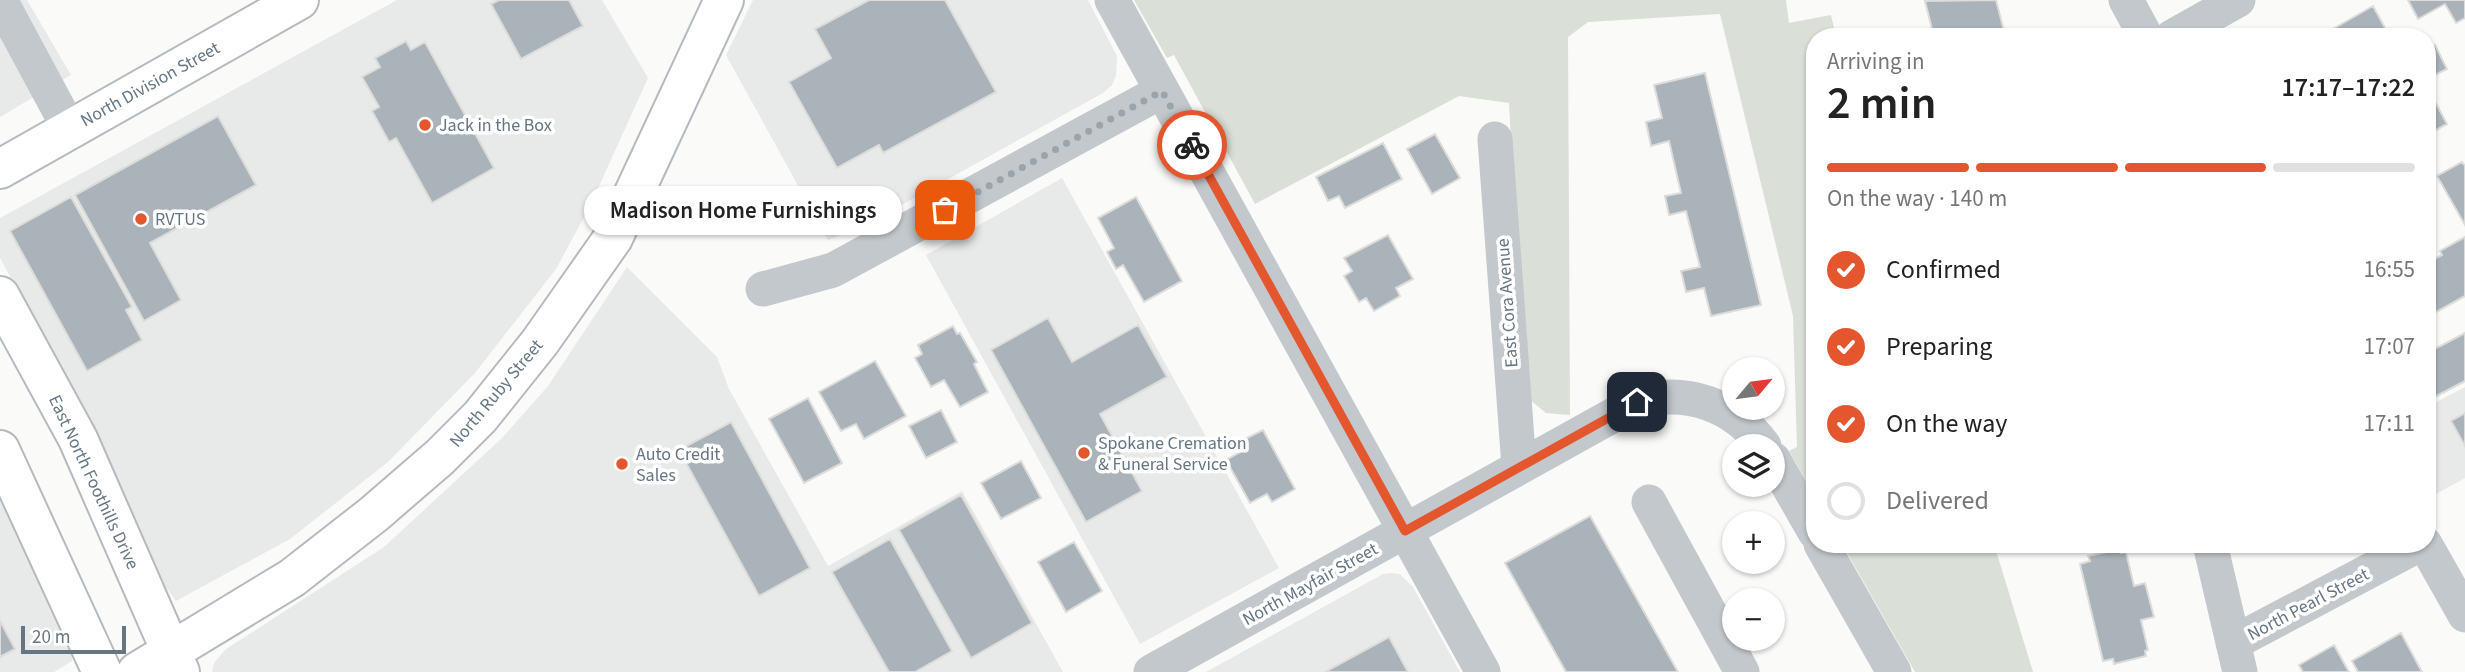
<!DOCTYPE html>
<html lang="en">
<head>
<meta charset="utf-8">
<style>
	body { margin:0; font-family:"Source Sans 3",sans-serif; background:#f6f6f6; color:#222; height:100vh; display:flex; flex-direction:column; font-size:26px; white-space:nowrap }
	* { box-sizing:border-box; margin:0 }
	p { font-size:23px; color:#767676 }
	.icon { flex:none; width:38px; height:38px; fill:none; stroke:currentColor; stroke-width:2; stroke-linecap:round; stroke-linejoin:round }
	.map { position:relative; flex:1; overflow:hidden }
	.panel { position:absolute; left:1806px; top:28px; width:630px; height:525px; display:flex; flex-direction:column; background:#fff; border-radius:28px; box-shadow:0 2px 5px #0004 }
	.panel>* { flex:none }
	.needle { width:46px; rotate:61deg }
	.tools { position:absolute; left:1722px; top:357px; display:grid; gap:14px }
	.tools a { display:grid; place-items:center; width:63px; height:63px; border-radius:50%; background:#fff; box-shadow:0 2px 5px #0004; font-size:35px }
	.scale { position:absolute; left:21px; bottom:18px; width:105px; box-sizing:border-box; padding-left:7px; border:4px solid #657683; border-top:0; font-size:19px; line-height:24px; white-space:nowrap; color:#657683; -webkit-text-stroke:5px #fff; paint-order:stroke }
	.pin { position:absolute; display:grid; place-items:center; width:60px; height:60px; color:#fff; margin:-30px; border-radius:14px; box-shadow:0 4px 10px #0006 }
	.courier { position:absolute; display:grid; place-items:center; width:70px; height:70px; margin:-35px; border:5px solid #e4572e; border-radius:50%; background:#fff; color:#222; box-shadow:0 2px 9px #0007 }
	.bubble { position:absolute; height:49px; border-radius:24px; background:#fff; box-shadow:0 2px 5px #0004; font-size:23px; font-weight:600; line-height:49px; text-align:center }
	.head em { font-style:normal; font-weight:600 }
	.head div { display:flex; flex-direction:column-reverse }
	.head { display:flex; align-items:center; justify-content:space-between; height:119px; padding:0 21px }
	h1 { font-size:46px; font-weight:600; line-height:52px }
	.bar { display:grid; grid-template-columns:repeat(4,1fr); gap:10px 7px; align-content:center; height:84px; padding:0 21px }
	.bar i { height:9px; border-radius:5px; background:#e0e0e0 }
	.bar .on { background:#e4572e }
	.bar p { grid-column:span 4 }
	ol { padding:0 21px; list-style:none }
	li { display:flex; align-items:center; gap:21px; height:77px }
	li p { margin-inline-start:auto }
	li .icon { padding:7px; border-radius:50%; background:#e4572e; color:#fff; stroke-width:4 }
	li:last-child { color:#767676 }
	li i { width:38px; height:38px; border:4px solid #e0e0e0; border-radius:50% }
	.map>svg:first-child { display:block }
	.built { fill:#e8e9e9 }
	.green { fill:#dadfd7 }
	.building { fill:#aab3b9; stroke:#dcdcda; stroke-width:2 }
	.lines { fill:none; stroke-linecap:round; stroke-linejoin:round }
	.major-casing { stroke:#b5babe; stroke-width:42 }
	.minor { stroke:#c3c8cc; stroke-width:35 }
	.major { stroke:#fff; stroke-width:38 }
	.done { stroke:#99a4ac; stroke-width:7; stroke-dasharray:0 12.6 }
	.route { stroke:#e4572e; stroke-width:9 }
	.poi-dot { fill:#e4572e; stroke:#fff; stroke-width:2.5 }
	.labels { text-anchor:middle; stroke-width:7; stroke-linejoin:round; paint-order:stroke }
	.street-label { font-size:18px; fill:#657683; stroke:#fff }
	.poi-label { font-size:18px; fill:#657683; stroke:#fff; text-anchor:start }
</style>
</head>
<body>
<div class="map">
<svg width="2465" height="672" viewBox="0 0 2465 672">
	<rect width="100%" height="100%" fill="#fafaf8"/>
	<path class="built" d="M 0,0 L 27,0 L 71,75 L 0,117 Z
		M 397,0 L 602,0 L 648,78 L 590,206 L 556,269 L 475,373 L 388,462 L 290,539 L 176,601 L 163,583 L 93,430 L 0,258 L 0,218 Z
		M 753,0 L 1088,0 L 1117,56 L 1116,76 L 1112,85 L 1103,93 L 862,227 L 828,240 L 726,55 Z
		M 1062,178 L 1279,568 L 1140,644 L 926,255 Z
		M 627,267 L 717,357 L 729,389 L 828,566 L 962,491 L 1063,672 L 212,672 L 214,663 L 226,649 L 384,547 L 502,438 L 548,386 Z
		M 2465,387 L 2465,478 L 2429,498 L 2427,407 Z
		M 0,498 L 73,653 L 72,661 L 54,672 L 0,672 Z
		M 1392,573 L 1400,574 L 1413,587 L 1460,672 L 1206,672 L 1383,574 Z"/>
	<path class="green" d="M 1134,0 L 1786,0 L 1789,23 L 1831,15 L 1836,37 L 1815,37 L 1815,496 L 1789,451 L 1797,447 L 1793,316 L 1720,14 L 1588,22 L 1568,37 L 1570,415 L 1546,413 L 1524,395 L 1509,103 L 1459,96 L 1255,204 L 1174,55 L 1167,58 Z
		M 1842,544 L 1994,544 L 2033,672 L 1915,672 Z"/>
	<path class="building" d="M 499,0 L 569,0 L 583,26 L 521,59 L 491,4 Z
		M 869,0 L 945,0 L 996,92 L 883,153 L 879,145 L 837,168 L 789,82 L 831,58 L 815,29 Z
		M 1996,0 L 2005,35 L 1934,37 L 1925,1 Z
		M 2408,0 L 2465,0 L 2465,18 L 2456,23 L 2445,4 L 2418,19 Z
		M 2373,6 L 2390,37 L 2319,37 Z
		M 406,41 L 411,50 L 425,42 L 494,168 L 432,203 L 396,138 L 389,142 L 372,111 L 379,107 L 362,77 L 380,67 L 375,58 Z
		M 2435,45 L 2447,69 L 2427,79 L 2427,49 Z
		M 1705,73 L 1761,305 L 1711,316 L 1704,288 L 1686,292 L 1681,271 L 1700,267 L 1686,211 L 1669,215 L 1665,196 L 1681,193 L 1669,141 L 1651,146 L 1646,122 L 1662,118 L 1654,85 Z
		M 2431,94 L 2447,124 L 2427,135 L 2427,96 Z
		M 218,116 L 256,185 L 150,243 L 181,300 L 144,321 L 75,195 Z
		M 1435,134 L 1460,178 L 1432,194 L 1407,149 Z
		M 1383,143 L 1402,179 L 1345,208 L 1339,196 L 1328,201 L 1316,177 Z
		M 2462,162 L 2465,166 L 2465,225 L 2437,176 Z
		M 71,197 L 132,307 L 126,310 L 142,340 L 87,371 L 10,231 Z
		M 1136,197 L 1182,281 L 1144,302 L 1123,265 L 1116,269 L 1107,252 L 1114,248 L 1098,218 Z
		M 1388,235 L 1413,279 L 1396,288 L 1400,296 L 1374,311 L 1366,298 L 1359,302 L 1344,276 L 1352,271 L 1344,258 Z
		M 2465,237 L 2465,296 L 2427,317 L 2427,263 L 2442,255 L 2440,251 Z
		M 1048,318 L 1072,362 L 1138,325 L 1167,377 L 1100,414 L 1142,491 L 1086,522 L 991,350 Z
		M 953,326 L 957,334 L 960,333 L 977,362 L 974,364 L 988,392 L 960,407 L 944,380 L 931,387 L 915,358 L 922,354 L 918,345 Z
		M 2465,333 L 2465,381 L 2427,401 L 2427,353 Z
		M 875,361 L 906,416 L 864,439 L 856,424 L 841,431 L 819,392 Z
		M 808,398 L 842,463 L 804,483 L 769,419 Z
		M 941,410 L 957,442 L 926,458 L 909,426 Z
		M 2465,413 L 2465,446 L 2451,421 Z
		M 731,422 L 810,568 L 759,596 L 679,450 Z
		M 1263,430 L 1295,489 L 1272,502 L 1267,494 L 1250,503 L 1226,460 L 1244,450 L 1239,442 Z
		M 1021,461 L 1041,498 L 1001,519 L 981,483 Z
		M 961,495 L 1032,623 L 971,658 L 899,530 Z
		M 1590,516 L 1678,672 L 1566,672 L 1505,563 Z
		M 890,539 L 952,651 L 915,672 L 889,672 L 832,572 Z
		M 1074,542 L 1102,591 L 1066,612 L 1038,562 Z
		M 2120,549 L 2121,553 L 2126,552 L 2134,586 L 2145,583 L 2154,617 L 2141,620 L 2148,650 L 2145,651 L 2146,656 L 2114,664 L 2113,659 L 2103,661 L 2080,564 L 2090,561 L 2088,556 Z
		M 0,621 L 15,649 L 0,657 Z
		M 2401,633 L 2422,672 L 2358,672 L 2352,661 Z
		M 1389,637 L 1408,672 L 1325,672 Z
		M 2334,645 L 2349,672 L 2303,672 L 2299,665 Z"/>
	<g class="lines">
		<g class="major-casing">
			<path id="major" d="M 0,169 L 299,0
				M 0,296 L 78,439 L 180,672
				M 0,450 L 102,672
				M 137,672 L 292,578 L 374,514 L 440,457 L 480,417 L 540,342 L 613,238 L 724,0"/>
		</g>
		<path class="minor" d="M 0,0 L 70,130
			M 1112,0 L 1483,672
			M 2126,0 L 2146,37
			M 2172,37 L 2238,0
			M 1495,139 L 1519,467
			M 763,289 L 833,270 L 1162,91
			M 1773,459 L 1815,532
			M 1649,502 L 1742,672
			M 1821,544 L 1894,672
			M 2210,544 L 2240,672
			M 2425,544 L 2465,615
			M 2233,643 L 2420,544
			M 1151,672 L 1637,402 C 1685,388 1734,404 1764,446"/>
		<use href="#major" class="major"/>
	</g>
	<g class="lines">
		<path class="done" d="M 945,210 L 1162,91 L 1192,145"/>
		<path class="route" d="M 1192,145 L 1405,531 L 1637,402"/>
	</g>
	<g class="poi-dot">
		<circle cx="425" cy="125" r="7"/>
		<circle cx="141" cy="219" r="7"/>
		<circle cx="1084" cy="453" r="7"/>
		<circle cx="622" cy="464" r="7"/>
	</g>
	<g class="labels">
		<g class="street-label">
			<text transform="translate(150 84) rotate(-29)" y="6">North Division Street</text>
			<text transform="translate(1507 303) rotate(-94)" y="6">East Cora Avenue</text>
			<text transform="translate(496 393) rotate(-50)" y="6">North Ruby Street</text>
			<text transform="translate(94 482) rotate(65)" y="6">East North Foothills Drive</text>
			<text transform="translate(1310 584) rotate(-29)" y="6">North Mayfair Street</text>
			<text transform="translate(2308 604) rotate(-28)" y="6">North Pearl Street</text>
		</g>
		<g class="poi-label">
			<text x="439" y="131">Jack in the Box</text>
			<text x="155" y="225">RVTUS</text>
			<text x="1098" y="449">Spokane Cremation<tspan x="1098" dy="21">&amp; Funeral Service</tspan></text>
			<text x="636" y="460">Auto Credit<tspan x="636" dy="21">Sales</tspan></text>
		</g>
	</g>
</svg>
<div class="tools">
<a><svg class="needle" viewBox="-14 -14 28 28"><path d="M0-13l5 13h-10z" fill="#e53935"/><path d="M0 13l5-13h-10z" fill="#767676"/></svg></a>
<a><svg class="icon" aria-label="layers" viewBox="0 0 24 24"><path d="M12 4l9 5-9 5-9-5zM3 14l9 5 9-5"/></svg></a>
<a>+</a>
<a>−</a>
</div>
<div class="scale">20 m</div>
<div class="pin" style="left:945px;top:210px;background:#ea580c"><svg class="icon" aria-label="bag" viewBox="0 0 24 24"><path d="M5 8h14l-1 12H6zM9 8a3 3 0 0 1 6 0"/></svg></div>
<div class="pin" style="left:1637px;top:402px;background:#1f2937"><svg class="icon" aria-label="home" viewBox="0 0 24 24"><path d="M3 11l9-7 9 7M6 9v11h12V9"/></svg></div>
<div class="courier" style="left:1192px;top:145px"><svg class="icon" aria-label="bike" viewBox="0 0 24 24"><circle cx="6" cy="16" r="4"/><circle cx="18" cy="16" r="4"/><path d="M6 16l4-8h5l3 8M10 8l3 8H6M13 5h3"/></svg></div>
<div class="bubble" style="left:584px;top:186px;width:318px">Madison Home Furnishings</div>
<section class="panel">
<div class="head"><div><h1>2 min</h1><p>Arriving in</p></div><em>17:17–17:22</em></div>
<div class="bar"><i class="on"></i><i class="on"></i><i class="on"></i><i></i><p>On the way · 140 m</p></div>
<ol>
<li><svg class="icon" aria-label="check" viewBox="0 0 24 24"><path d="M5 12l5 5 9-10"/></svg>Confirmed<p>16:55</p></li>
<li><svg class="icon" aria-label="check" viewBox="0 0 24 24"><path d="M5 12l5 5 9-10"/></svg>Preparing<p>17:07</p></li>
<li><svg class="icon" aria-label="check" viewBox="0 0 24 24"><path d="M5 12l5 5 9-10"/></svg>On the way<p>17:11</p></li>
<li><i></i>Delivered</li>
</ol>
</section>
</div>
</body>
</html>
